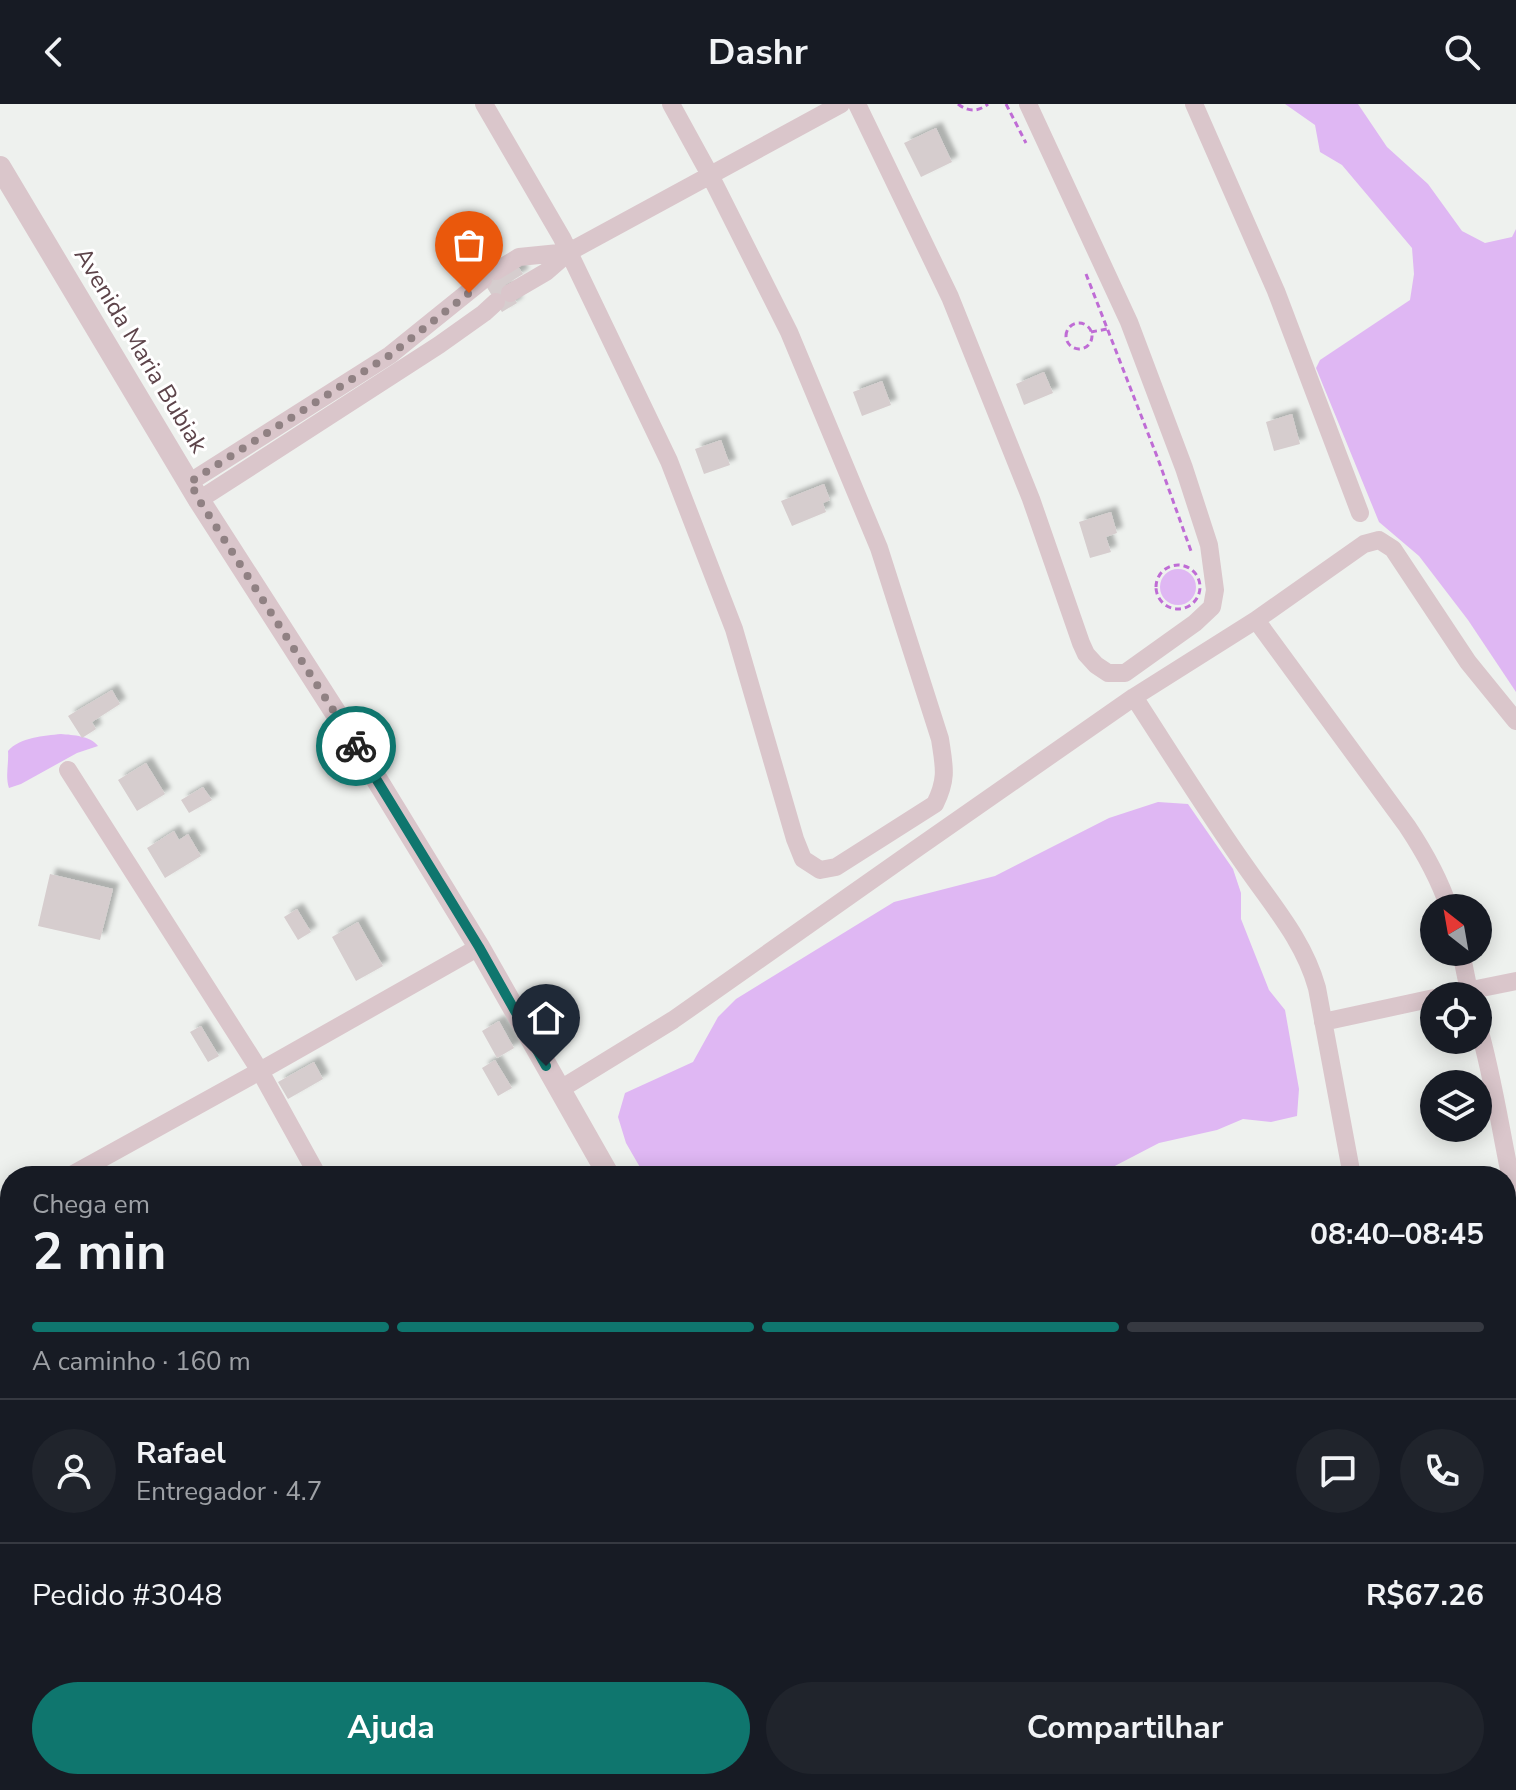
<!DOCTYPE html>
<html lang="pt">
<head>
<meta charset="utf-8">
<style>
	body { margin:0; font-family:"Nunito Sans",sans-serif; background:#20242c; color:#f1f3f6; height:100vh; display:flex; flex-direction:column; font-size:30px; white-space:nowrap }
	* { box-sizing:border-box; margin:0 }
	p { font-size:26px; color:#9ea1a6 }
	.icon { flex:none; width:44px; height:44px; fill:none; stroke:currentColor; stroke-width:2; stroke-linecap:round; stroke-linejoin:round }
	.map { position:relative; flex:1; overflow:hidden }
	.details { position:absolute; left:0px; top:1062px; width:1516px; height:624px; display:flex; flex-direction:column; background:#171b24; border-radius:32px 32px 0 0; box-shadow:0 4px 20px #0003 }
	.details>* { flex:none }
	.needle { width:52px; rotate:329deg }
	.fabs { position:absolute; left:1420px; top:790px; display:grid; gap:16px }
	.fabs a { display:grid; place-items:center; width:72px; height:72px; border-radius:50%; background:#171b24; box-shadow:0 4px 20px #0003; font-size:40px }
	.pin { position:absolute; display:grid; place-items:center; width:68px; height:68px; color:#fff; margin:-82px -34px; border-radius:50% 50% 50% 0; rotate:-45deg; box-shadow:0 0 8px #0007 }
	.pin .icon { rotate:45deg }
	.courier { position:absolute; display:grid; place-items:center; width:80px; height:80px; margin:-40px; border:6px solid #0f766e; border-radius:50%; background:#fff; color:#222; box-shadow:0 2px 10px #0007 }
	.head em { font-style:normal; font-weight:700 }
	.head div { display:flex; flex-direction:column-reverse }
	.head { display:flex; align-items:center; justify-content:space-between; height:136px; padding:0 32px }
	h1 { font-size:52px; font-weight:700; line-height:60px }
	.bar { display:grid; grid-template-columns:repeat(4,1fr); gap:12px 8px; align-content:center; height:96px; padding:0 32px }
	.bar i { height:10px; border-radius:6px; background:#363941 }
	.bar .current { background:#0f766e }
	.bar p { grid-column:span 4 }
	.line { display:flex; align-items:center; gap:20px; padding:0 32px; border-top:2px solid #363941 }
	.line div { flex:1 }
	.round { display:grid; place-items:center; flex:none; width:84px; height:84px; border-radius:42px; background:#20242c }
	.action { display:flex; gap:16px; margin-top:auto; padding:16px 32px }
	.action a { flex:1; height:92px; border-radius:48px; background:#0f766e; color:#fff; font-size:32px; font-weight:700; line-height:92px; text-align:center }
	.action a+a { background:#20242c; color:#f1f3f6 }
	header { display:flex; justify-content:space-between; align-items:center; height:104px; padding:0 32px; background:#171b24; font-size:36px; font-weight:700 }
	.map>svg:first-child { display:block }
	.green { fill:#dfb7f3 }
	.building { fill:#d6cdce; filter:url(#shadow) }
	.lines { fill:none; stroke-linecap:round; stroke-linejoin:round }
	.path { stroke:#bf6cd5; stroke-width:3; stroke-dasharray:6 4; stroke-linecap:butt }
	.minor { stroke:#dac6cb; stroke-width:18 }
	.tertiary { stroke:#dac6cb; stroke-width:22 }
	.done { stroke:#908183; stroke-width:8; stroke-dasharray:0 14.4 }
	.route { stroke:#0f766e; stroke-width:10 }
	.labels { text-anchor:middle; stroke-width:6; stroke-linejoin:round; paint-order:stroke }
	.street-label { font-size:24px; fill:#5d444a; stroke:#fff }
</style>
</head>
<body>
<header><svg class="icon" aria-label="back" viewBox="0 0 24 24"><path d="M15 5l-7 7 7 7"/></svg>Dashr<svg class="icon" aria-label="search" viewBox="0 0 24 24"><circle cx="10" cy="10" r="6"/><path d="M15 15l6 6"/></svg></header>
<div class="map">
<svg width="1516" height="1686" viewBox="0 0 1516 1686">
	<defs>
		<filter id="shadow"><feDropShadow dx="6" dy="-6" stdDeviation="2" flood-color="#0004"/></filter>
	</defs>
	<rect width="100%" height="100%" fill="#eef1ee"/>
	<path class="green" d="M 1285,0 L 1358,0 L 1387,43 L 1428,80 L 1462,127 L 1485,139 L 1512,133 L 1516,125 L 1516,588 L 1468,516 L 1419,452 L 1379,418 L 1316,264 L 1320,256 L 1410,196 L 1414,170 L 1412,144 L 1342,61 L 1320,48 L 1315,21 Z
		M1160 483a18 18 0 1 1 36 0a18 18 0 1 1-36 0Z
		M 61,630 C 73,631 91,632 98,642 L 77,649 L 21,680 L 9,684 C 5,672 9,660 8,647 C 20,633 44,632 61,630 Z
		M 1158,698 L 1188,700 L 1233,765 L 1241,789 L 1241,815 L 1269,886 L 1285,906 L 1299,985 L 1297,1012 L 1271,1018 L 1243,1015 L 1217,1026 L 1159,1039 L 1109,1065 L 1087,1072 L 645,1072 L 626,1039 L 618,1013 L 625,989 L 693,958 L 718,913 L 736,895 L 894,798 L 995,772 L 1109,714 Z
		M 1506,1153 L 1516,1182 L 1516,1259 L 1506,1244 Z
		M 1506,1489 L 1516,1494 L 1516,1686 L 1330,1686 L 1334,1676 L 1506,1676 Z"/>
	<path class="building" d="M 936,24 L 952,58 L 921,73 L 904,39 Z
		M 472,128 L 497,169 L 515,158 L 523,170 L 505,181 L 517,199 L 502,208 L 458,136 Z
		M 1044,268 L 1053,289 L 1024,301 L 1016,280 Z
		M 882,277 L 891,301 L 862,312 L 853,288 Z
		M 1292,310 L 1300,340 L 1274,347 L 1266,318 Z
		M 721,336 L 730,361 L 704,370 L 695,345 Z
		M 824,380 L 830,396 L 823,399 L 826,408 L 792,422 L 781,397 Z
		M 1111,408 L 1117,429 L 1106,433 L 1111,448 L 1090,454 L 1079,418 Z
		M 112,586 L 120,600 L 92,618 L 96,625 L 82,634 L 68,612 Z
		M 146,659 L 165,690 L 137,707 L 118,676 Z
		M 203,683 L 212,696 L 189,709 L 181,696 Z
		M 174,727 L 179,736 L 188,730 L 201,752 L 165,774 L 147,744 Z
		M 50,770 L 113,785 L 100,836 L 38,822 Z
		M 297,805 L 311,828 L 298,836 L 284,813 Z
		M 358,818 L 383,862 L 356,877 L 332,833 Z
		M 499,917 L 514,944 L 497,954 L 482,927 Z
		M 201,922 L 219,952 L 208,958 L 190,928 Z
		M 495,956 L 512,984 L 498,992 L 482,964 Z
		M 314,958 L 323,975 L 288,995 L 278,978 Z
		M 10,1378 L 10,1411 L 0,1395 L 0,1384 Z"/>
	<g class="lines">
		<path class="path" d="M 958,0 C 968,8 978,8 988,0
			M 1006,0 L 1026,39
			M 1086,170 L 1158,355 L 1191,447
			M1066 232a13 13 0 1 1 26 0a13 13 0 1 1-26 0Z
			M 1091,228 L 1107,225
			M1156 483a22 22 0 1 1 44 0a22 22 0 1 1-44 0Z"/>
		<path class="minor" d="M 484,0 L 562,134 L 669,357 L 734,525 L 795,735 L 803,755 L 820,766 L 836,763 L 935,700 C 948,674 944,662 940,635 L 879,444 L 789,228 L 710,71 L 671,0
			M 857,0 L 950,193 L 1031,395 L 1081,539 L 1086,550 L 1096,561 L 1108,569 L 1125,569 L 1195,519 L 1212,503 L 1215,486 L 1209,441 L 1184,364 L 1129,218 L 1028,0
			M 1194,0 L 1276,187 L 1360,409
			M 496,167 L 519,153 L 569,148
			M 510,189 L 546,168 L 569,148 L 841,0
			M 190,378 L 390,251 L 483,176
			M 199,396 L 439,241 L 484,209 L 496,198
			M 1256,516 L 1407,722 C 1425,749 1439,774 1449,804
			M 1134,593 C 1171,650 1207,708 1246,763 C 1273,802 1304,837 1317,884 L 1352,1072
			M 68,666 L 260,967 L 318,1072
			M 1461,848 L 1470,892
			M 1442,892 L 1516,877
			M 1323,918 L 1434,894
			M 1478,921 C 1495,979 1502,1039 1516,1098
			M 559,986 L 673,916 L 916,745 L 1134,593 L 1256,516 L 1364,440 L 1379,436 L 1393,445 L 1468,558 L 1516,617
			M 70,1072 L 260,967 L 479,843
			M 0,1111 L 10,1105
			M 1506,1337 L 1516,1331
			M 0,1471 L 10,1488"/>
		<path class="tertiary" d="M 0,63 L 199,396 L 346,625 L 479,843 L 609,1072
			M 992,1676 L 998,1686"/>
	</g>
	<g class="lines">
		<path class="done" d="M 356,642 L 199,396 L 190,378 L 390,251 L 469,189"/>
		<path class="route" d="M 356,642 L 479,843 L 546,962"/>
	</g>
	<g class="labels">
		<g class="street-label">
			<text transform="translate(141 246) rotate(59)" y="8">Avenida Maria Bubiak</text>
		</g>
	</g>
</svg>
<div class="fabs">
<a><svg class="needle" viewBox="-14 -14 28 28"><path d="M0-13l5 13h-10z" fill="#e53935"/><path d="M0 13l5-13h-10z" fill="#9ea1a6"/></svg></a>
<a><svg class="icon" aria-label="locate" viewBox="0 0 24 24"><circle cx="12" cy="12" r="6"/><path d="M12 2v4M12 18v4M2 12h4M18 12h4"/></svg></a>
<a><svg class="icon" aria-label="layers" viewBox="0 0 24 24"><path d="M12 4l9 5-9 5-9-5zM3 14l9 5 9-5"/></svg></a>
</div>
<div class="pin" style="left:469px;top:189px;background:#ea580c"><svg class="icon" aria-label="bag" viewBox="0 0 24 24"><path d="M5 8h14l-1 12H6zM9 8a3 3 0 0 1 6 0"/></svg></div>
<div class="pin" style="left:546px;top:962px;background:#1f2937"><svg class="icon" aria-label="home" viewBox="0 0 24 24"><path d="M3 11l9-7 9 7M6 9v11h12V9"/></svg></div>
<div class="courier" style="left:356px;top:642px"><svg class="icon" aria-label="bike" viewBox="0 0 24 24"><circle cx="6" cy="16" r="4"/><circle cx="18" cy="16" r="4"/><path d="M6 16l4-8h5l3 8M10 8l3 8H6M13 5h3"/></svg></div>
<section class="details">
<div class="head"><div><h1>2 min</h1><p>Chega em</p></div><em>08:40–08:45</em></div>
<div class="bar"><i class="current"></i><i class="current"></i><i class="current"></i><i></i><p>A caminho · 160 m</p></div>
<div class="line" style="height:144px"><a class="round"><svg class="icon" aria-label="person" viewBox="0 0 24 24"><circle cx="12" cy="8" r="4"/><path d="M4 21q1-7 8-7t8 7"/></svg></a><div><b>Rafael</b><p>Entregador · 4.7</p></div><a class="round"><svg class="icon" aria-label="chat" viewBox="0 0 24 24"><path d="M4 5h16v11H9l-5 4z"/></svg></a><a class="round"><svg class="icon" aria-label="phone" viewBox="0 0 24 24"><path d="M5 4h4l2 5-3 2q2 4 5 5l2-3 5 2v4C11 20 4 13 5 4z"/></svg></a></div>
<div class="line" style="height:104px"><div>Pedido #3048</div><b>R$67.26</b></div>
<div class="action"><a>Ajuda</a><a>Compartilhar</a></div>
</section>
</div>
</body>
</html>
